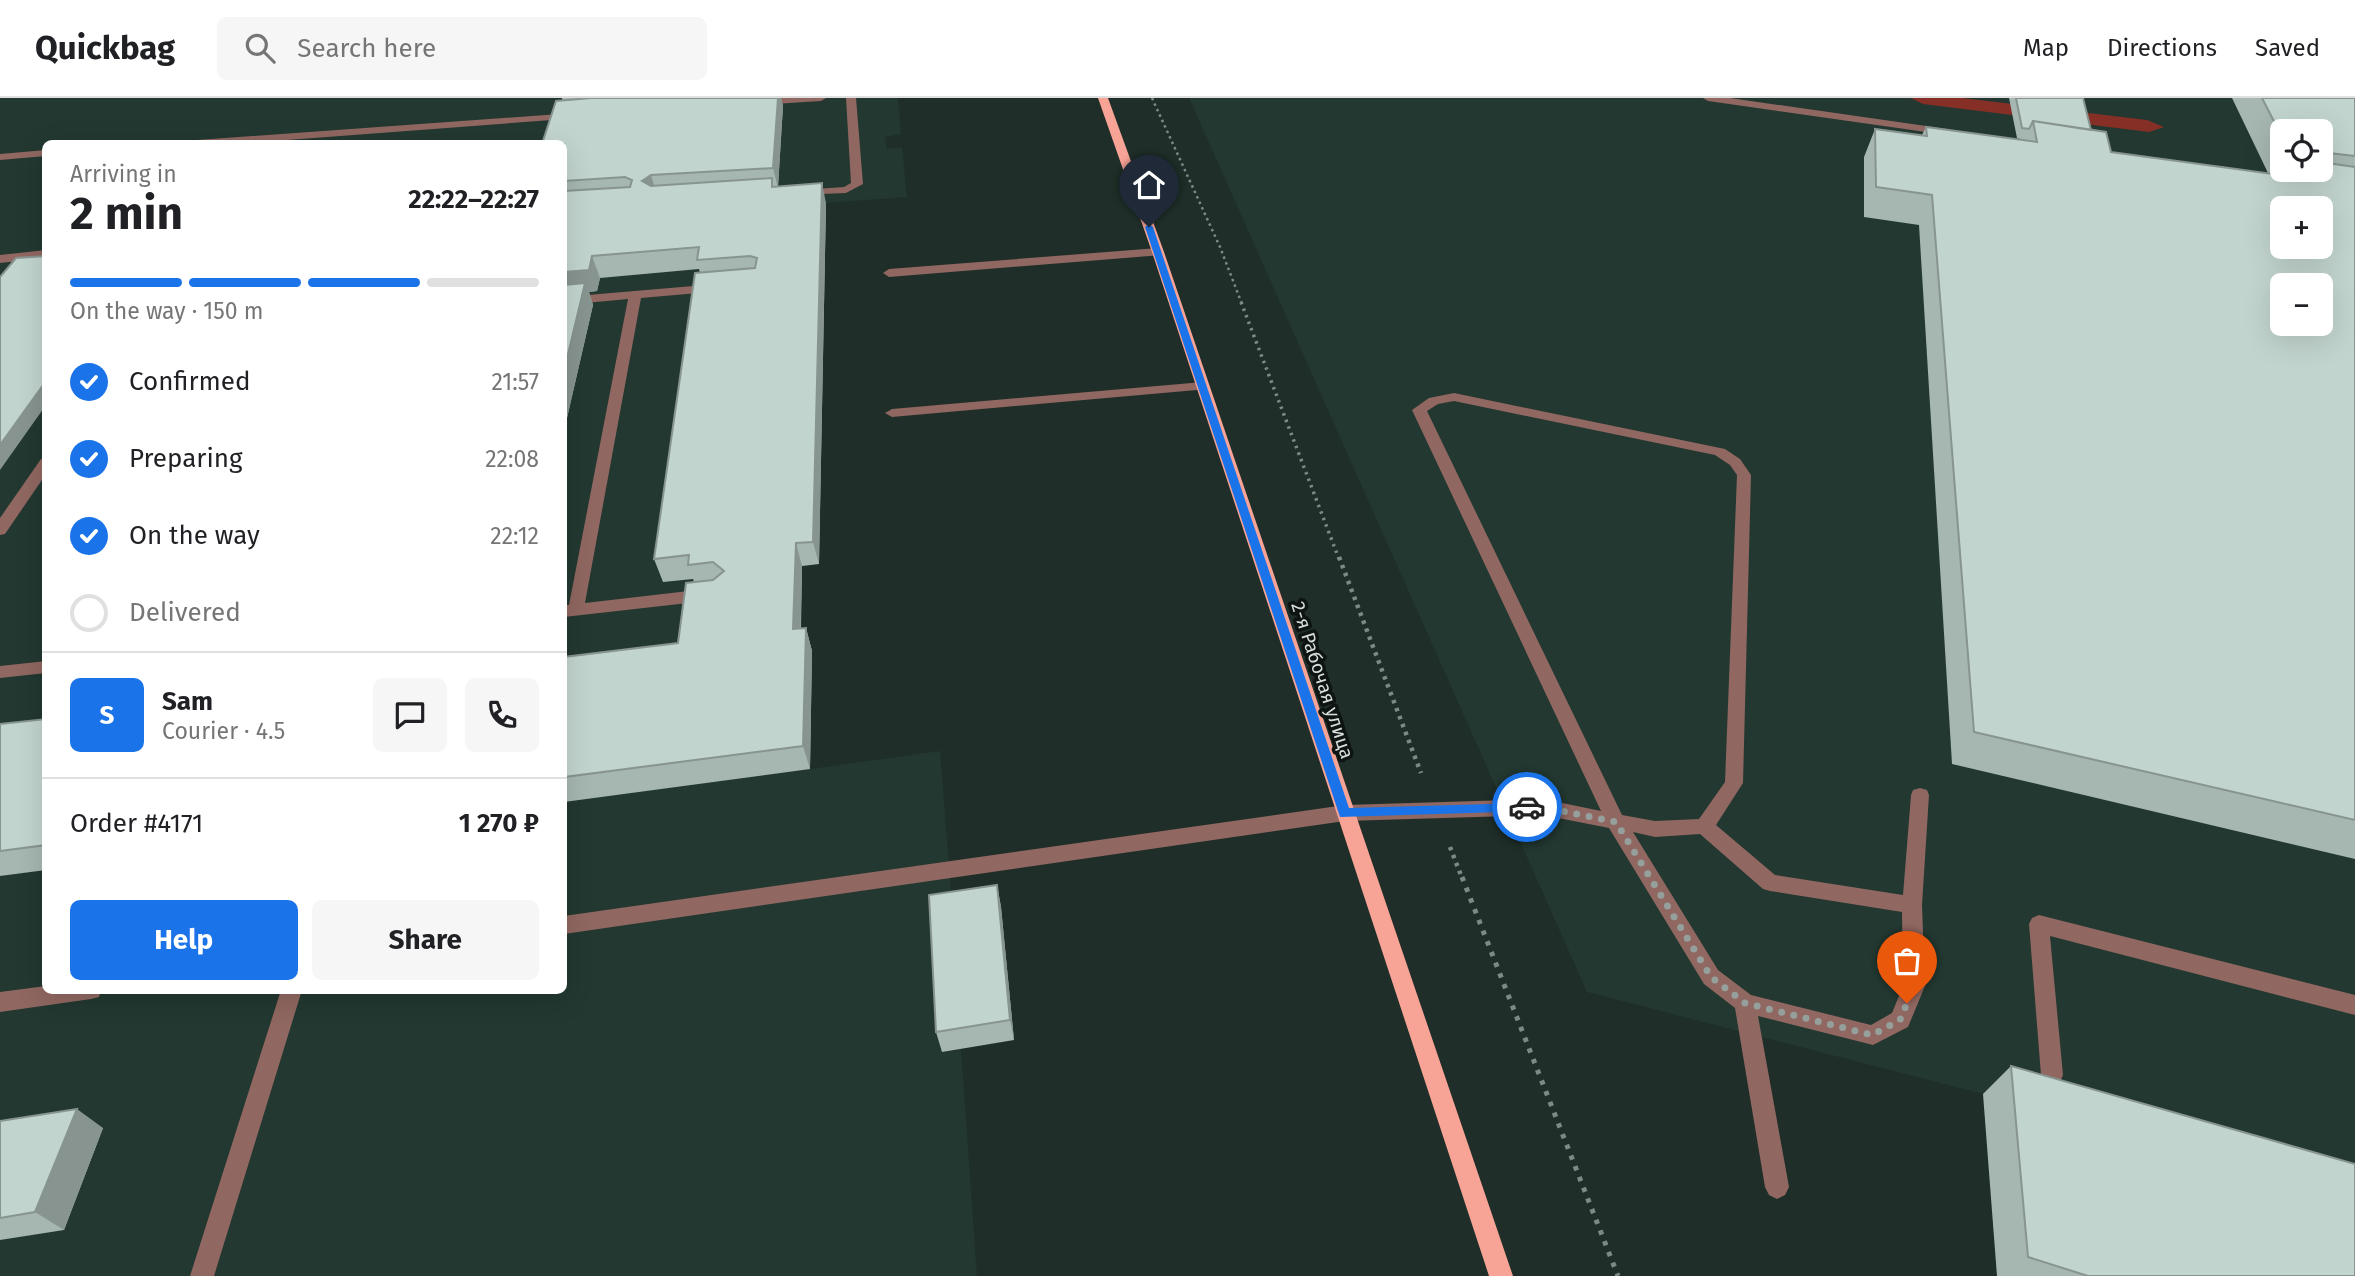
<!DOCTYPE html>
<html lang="en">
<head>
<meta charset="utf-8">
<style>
	body { margin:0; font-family:"Fira Sans",sans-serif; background:#f6f6f6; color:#202124; height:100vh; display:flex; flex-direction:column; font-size:26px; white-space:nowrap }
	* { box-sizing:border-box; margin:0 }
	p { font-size:23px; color:#757577 }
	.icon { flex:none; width:38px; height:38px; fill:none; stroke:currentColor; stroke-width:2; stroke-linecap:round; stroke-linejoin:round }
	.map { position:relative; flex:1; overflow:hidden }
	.drawer { position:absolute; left:42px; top:42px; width:525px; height:854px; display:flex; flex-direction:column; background:#fff; border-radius:10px; box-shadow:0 7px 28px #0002 }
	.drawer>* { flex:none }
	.fabs { position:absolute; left:2270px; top:21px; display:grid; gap:14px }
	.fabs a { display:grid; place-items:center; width:63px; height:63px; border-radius:10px; background:#fff; box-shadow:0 7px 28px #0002; font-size:35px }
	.pin { position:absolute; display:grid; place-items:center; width:60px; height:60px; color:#fff; margin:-72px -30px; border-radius:50% 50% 50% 0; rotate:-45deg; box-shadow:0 0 7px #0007 }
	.pin .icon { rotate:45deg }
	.courier { position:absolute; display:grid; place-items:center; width:70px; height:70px; margin:-35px; border:5px solid #1a73e8; border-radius:50%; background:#fff; color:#222; box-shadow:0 2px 9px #0007 }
	.head em { font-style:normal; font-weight:700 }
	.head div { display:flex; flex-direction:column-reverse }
	.head { display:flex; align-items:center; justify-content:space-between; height:119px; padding:0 28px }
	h1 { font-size:46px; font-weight:700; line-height:52px }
	.bar { display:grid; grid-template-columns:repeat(4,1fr); gap:10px 7px; align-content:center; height:84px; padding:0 28px }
	.bar i { height:9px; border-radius:5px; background:#e0e0e0 }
	.bar .current { background:#1a73e8 }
	.bar p { grid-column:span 4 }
	.line { display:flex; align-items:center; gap:18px; padding:0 28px; border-top:2px solid #e0e0e0 }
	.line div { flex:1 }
	.round { display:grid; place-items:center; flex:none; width:74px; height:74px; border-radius:10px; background:#f6f6f6 }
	ol { padding:0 28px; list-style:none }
	li { display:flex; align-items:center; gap:21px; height:77px }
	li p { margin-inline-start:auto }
	li .icon { padding:7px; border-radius:50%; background:#1a73e8; color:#fff; stroke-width:4 }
	li:last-child { color:#757577 }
	li i { width:38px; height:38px; border:4px solid #e0e0e0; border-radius:50% }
	.action { display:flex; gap:14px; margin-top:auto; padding:14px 28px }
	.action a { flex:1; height:80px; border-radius:10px; background:#1a73e8; color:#fff; font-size:28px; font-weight:700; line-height:80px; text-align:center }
	.action a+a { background:#f6f6f6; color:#202124 }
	header { display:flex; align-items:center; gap:42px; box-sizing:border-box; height:98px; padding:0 35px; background:#fff; border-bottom:2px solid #e0e0e0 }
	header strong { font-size:33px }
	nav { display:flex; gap:38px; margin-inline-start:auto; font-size:24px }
	.search { width:490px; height:63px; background:#f6f6f6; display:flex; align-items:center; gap:18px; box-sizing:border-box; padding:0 24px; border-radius:10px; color:#757577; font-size:26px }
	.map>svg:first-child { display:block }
	.built { fill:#223830; fill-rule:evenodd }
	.forest { fill:#852f26 }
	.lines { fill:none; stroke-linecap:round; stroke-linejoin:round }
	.path-far3 { stroke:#7e8985; stroke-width:2.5; stroke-dasharray:2.5 3.5; stroke-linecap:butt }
	.path-far2 { stroke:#7e8985; stroke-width:3.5; stroke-dasharray:2.5 4.5; stroke-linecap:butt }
	.path-far1 { stroke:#7e8985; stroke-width:4.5; stroke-dasharray:3.5 5; stroke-linecap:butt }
	.path { stroke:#7e8985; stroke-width:5; stroke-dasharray:4.5 7; stroke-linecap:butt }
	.minor { fill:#906761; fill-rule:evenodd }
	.major { fill:#f7a396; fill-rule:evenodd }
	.wall { fill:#a6b6b0; fill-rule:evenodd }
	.shaded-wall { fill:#879490 }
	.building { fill:#c1d4cd; stroke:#879490; stroke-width:2; fill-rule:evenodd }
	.route { fill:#1a73e8 }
	.done { stroke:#95a09c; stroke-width:7; stroke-dasharray:0 12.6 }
	.labels { text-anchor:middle; stroke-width:7; stroke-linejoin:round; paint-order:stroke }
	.street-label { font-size:19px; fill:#d5deda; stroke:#0e1412 }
</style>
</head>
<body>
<header>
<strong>Quickbag</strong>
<div class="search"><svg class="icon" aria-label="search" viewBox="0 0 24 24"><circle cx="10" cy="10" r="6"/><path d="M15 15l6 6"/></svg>Search here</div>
<nav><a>Map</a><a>Directions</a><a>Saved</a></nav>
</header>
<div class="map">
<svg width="2355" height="1178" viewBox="0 0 2355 1178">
	<rect width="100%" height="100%" fill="#1f2e28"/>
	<path class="built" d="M 0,0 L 898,0 L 901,36 L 885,39 L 887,51 L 902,49 L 907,99 L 826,105 L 825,160 L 808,162 L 819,466 L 802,469 L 800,554 L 812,553 L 810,671 L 940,653 L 953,816 L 942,954 L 961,951 L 977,1178 L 0,1178 ZM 46,46 L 564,46 L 564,892 L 46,892 Z
		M 1189,0 L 2355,0 L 2355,1178 L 1997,1178 L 1983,996 L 1587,894 ZM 2282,33 L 2320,33 L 2320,72 L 2282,72 ZM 2282,110 L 2320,110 L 2320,149 L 2282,149 ZM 2282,187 L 2320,187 L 2320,226 L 2282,226 Z"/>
	<path class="forest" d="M 1911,0 L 1962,0 L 2147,22 L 2164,29 L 2149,34 L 1923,6 Z"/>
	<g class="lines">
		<path class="path-far3" d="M 1152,0 L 1220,149 L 1242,206"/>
		<path class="path-far2" d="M 1241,204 L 1339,461"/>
		<path class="path-far1" d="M 1339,459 L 1421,675
			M 1450,749 L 1462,780"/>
		<path class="path" d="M 1462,779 L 1618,1178"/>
		<path class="minor" d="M 773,0 L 826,0 L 821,3 L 758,7 L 753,4 Z
			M 846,0 L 856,0 L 863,86 L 846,95 L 797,97 L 795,95 L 801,92 L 844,89 L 851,85 Z
			M 1703,0 L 1730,0 L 1947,31 L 1952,34 L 1947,37 L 1708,3 Z
			M 574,15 L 578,16 L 578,20 L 235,46 L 178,46 L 183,43 Z
			M 46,52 L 46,58 L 0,62 L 0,56 Z
			M 1158,150 L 1164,154 L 1162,157 L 889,179 L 883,175 L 889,171 Z
			M 46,152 L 46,160 L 0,165 L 0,157 Z
			M 717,186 L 723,190 L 721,193 L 641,200 L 585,505 L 706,491 L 714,497 L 706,503 L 564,519 L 564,507 L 569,507 L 628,201 L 564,207 L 564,199 Z
			M 1203,284 L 1208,285 L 1208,291 L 892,319 L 885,315 L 892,311 Z
			M 1454,295 L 1725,351 L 1740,361 L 1751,377 L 1743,685 L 1716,727 L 1775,777 L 1903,797 L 1911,697 L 1913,692 L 1920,690 L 1927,692 L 1929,697 L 1922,807 L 1925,888 L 1908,929 L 1873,947 L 1758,918 L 1789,1089 L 1785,1097 L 1777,1101 L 1769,1097 L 1765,1089 L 1735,910 L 1704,886 L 1609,730 L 1543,717 L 1345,723 L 564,836 L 564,818 L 1345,707 L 1543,701 L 1601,713 L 1412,312 L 1429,300 ZM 1454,303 L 1715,357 L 1730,367 L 1737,377 L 1725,684 L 1699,721 L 1655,723 L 1622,717 L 1427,313 L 1438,306 ZM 1633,734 L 1655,739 L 1700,736 L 1763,791 L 1770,793 L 1902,814 L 1903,888 L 1892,915 L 1871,927 L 1751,897 L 1718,872 Z
			M 46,360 L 46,376 L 5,436 L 0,437 L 0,420 L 41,361 Z
			M 46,563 L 46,575 L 0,580 L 0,568 Z
			M 2039,817 L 2355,897 L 2355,917 L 2050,838 L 2063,977 L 2060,984 L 2052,987 L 2044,984 L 2041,977 L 2029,826 L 2032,820 Z
			M 46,888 L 46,892 L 101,892 L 99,899 L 91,901 L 0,914 L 0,894 Z
			M 281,892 L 302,892 L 214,1178 L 190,1178 Z"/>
		<path class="major" d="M 1098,0 L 1108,0 L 1164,154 L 1513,1178 L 1489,1178 L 1152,154 Z"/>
	</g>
	<path class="wall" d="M 562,0 L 781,0 L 783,8 L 778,88 L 826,105 L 819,466 L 802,468 L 801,531 L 806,530 L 812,553 L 810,671 L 564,704 L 564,559 L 678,545 L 694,484 L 693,481 L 663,484 L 654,461 L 700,175 L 699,171 L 600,180 L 597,193 L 589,194 L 593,207 L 564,333 L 564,46 Z
		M 2009,0 L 2083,0 L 2091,32 L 2111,54 L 2268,75 L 2232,0 L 2355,0 L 2355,761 L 1952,666 L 1919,127 L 1864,119 L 1864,59 L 1875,31 L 1922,37 L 1926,29 L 2024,42 L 2017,40 ZM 2282,33 L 2320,33 L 2320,72 L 2282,72 Z
		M 46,621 L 46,772 L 0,778 L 0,626 Z
		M 997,787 L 1001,809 L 1014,942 L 942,954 L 936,934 Z
		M 2011,968 L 2355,1178 L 1997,1178 L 1983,996 Z
		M 0,1023 L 103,1030 L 64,1132 L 0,1142 Z"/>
	<path class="shaded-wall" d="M 778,0 L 781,0 L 783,8 L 778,90 L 773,70 Z
		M 651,77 L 657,97 L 642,83 Z
		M 822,85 L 826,105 L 819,466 L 813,444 Z
		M 592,158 L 600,180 L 597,193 L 589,194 L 593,207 L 564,333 L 564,174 Z
		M 46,283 L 46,307 L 0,372 L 0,347 Z
		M 796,445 L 802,468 L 800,554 L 793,531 Z
		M 806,530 L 812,553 L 810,671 L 803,648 Z
		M 997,787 L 1001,809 L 1014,942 L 1010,922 Z
		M 77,1011 L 103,1030 L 64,1132 L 35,1114 Z"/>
	<path class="building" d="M 591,0 L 778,0 L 773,70 L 651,77 L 642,83 L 651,88 L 772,80 L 772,89 L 822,85 L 813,444 L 796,445 L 793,531 L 806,530 L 803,648 L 564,679 L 564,559 L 678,545 L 686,485 L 713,482 L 724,473 L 713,464 L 688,467 L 689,457 L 654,461 L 695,175 L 755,170 L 757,160 L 750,158 L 697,162 L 699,149 L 592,158 L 589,172 L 564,174 L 564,93 L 630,89 L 632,82 L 625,79 L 564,83 L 564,46 L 542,46 L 556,3 Z
		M 2016,0 L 2083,0 L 2091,32 L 2033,23 L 2029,31 L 2022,30 Z
		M 2262,0 L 2355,0 L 2355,58 L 2320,54 L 2320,33 L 2282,33 L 2282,39 Z
		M 2033,23 L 2106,34 L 2111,54 L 2303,80 L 2299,72 L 2320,72 L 2320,64 L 2355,69 L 2355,722 L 1974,634 L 1932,97 L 1876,89 L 1875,31 L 1927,38 L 1926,29 L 2037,44 ZM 2282,110 L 2320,110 L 2320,149 L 2282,149 ZM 2282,187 L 2320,187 L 2320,226 L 2282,226 Z
		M 46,158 L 46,283 L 0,347 L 0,179 L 16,160 Z
		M 585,185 L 564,273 L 564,187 Z
		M 46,621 L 46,747 L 0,753 L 0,626 Z
		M 997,787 L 1010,922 L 936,934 L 929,797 Z
		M 2011,968 L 2355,1066 L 2355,1178 L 2088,1178 L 2028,1159 Z
		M 77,1011 L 35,1114 L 0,1120 L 0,1023 Z"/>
	<path class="route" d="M 1149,126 L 1153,129 L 1349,710 L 1527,705 L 1533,709 L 1532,713 L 1340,719 L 1145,129 Z"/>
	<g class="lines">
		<path class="done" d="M 1527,709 L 1542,709 L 1616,724 L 1711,879 L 1745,905 L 1872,937 L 1900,922 L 1907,905"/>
	</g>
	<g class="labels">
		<g class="street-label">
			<text transform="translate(1323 582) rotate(72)" y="7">2-я Рабочая улица</text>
		</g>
	</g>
</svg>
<div class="fabs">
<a><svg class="icon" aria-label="locate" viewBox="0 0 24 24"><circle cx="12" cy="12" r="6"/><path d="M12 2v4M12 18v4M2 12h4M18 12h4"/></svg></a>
<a>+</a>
<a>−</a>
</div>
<div class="pin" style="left:1907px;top:905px;background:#ea580c"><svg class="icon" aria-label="bag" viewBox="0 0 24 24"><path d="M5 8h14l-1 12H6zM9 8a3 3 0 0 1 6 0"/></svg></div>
<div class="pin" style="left:1149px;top:129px;background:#1f2937"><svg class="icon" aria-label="home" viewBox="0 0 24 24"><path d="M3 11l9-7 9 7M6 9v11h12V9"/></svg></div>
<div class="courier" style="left:1527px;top:709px"><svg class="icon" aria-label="car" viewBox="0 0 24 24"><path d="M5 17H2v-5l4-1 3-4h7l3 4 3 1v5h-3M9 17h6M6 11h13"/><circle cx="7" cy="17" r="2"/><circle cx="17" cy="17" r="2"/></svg></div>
<section class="drawer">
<div class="head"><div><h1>2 min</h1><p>Arriving in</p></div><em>22:22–22:27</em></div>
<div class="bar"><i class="current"></i><i class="current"></i><i class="current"></i><i></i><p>On the way · 150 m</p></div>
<ol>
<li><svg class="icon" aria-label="check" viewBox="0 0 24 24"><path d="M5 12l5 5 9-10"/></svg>Confirmed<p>21:57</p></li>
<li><svg class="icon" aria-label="check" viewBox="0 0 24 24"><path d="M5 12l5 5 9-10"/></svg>Preparing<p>22:08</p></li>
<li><svg class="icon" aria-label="check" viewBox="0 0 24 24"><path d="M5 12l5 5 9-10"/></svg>On the way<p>22:12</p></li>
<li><i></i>Delivered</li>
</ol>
<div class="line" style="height:126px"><b class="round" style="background:#1a73e8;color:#fff">S</b><div><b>Sam</b><p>Courier · 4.5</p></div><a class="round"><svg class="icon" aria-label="chat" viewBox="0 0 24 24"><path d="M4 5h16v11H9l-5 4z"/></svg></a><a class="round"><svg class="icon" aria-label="phone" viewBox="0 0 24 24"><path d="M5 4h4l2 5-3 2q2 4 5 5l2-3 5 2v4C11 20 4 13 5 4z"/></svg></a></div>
<div class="line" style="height:91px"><div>Order #4171</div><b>1 270 ₽</b></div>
<div class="action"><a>Help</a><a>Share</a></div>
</section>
</div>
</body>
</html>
